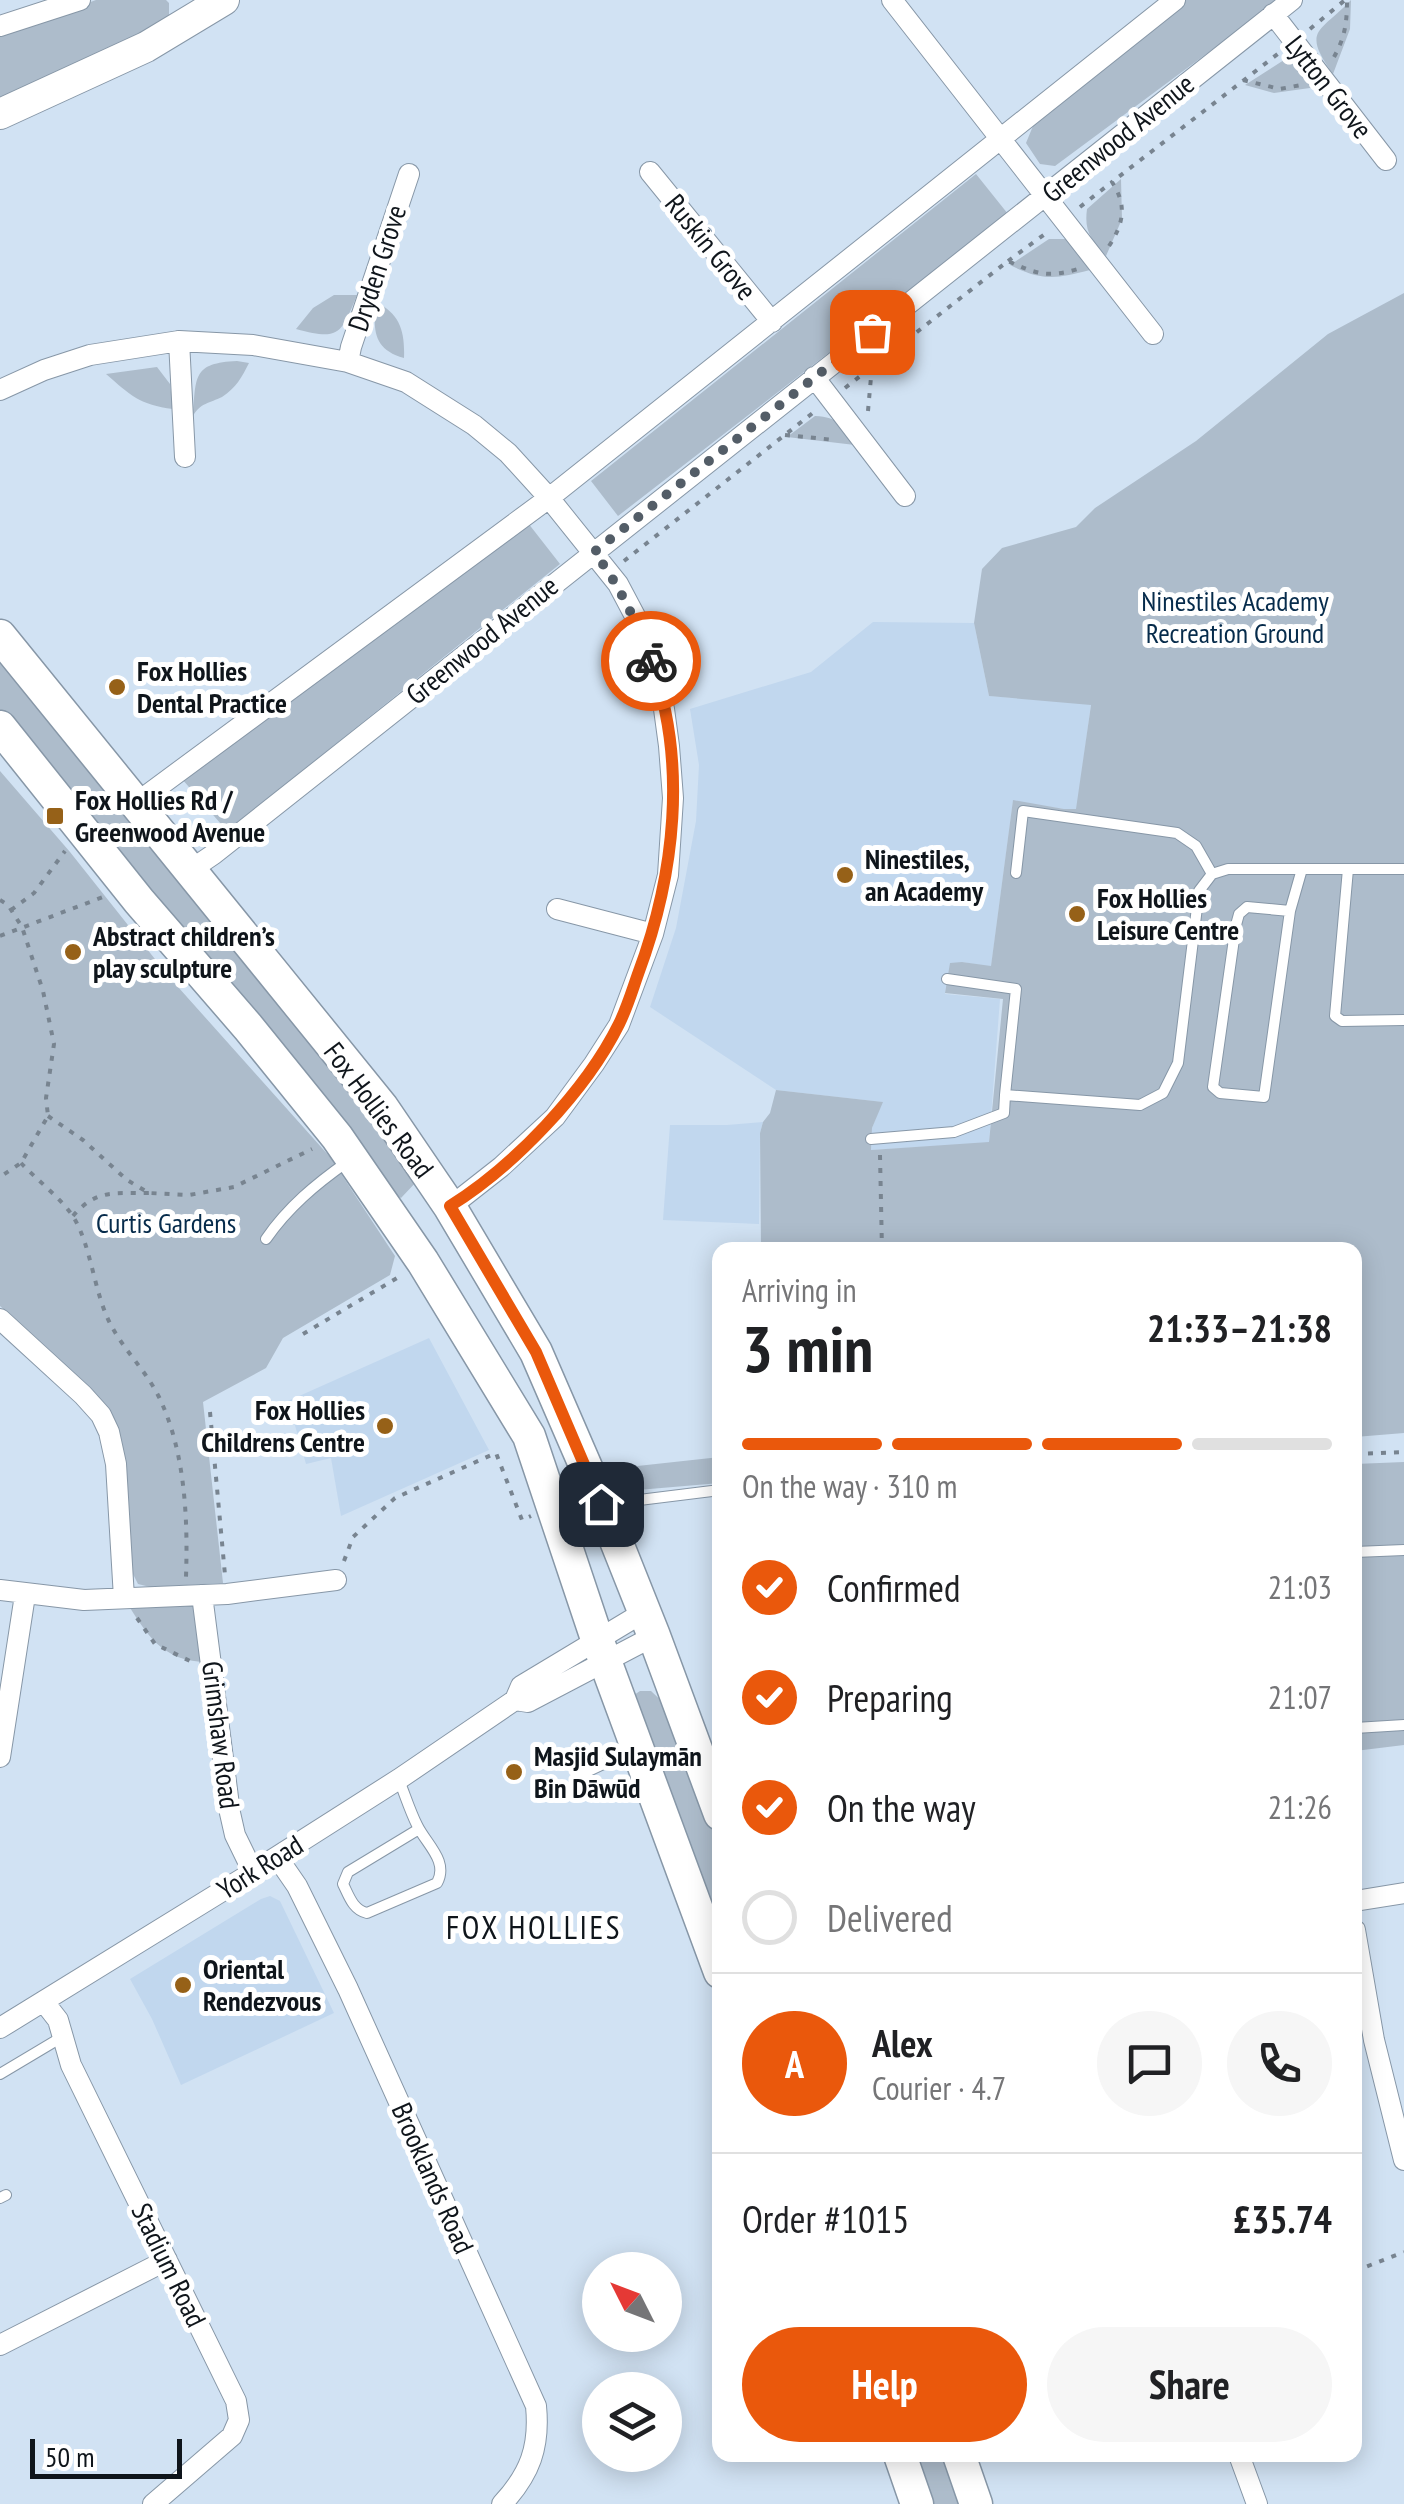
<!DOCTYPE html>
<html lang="en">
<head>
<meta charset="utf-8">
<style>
	body { margin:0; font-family:"PT Sans Narrow",sans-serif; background:#f6f6f6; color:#202124; height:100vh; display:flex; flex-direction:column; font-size:38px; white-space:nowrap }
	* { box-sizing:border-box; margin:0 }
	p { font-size:32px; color:#757577 }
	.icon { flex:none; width:55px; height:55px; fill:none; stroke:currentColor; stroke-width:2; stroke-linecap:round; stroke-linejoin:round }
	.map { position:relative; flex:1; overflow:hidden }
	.sheet { position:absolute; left:712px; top:1242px; width:650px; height:1220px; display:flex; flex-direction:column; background:#fff; border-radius:20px; box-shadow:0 5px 25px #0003 }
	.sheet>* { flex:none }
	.needle { width:65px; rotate:312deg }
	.buttons { position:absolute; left:582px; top:2252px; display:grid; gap:20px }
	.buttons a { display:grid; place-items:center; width:100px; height:100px; border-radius:50%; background:#fff; box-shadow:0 5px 25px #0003; font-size:50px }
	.scale { position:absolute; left:30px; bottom:25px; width:152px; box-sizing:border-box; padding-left:10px; border:5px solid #0f151b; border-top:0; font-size:28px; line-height:35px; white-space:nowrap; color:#0f151b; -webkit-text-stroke:8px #fff; paint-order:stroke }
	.pin { position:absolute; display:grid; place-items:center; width:85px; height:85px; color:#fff; margin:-42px; border-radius:20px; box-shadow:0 5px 15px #0006 }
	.courier { position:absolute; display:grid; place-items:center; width:100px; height:100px; margin:-50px; border:8px solid #ea580c; border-radius:50%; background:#fff; color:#222; box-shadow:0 2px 12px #0007 }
	.summary em { font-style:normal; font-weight:700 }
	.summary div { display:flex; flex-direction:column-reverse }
	.summary { display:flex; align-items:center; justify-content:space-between; height:170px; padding:0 30px }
	h1 { font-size:65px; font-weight:700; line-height:75px }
	.bar { display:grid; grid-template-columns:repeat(4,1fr); gap:15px 10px; align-content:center; height:120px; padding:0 30px }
	.bar i { height:12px; border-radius:8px; background:#e0e0e0 }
	.bar .active { background:#ea580c }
	.bar p { grid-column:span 4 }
	.line { display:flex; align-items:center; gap:25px; padding:0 30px; border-top:2px solid #e0e0e0 }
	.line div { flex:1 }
	.round { display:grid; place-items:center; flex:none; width:105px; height:105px; border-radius:52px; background:#f6f6f6 }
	ol { padding:0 30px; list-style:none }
	li { display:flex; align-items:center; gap:30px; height:110px }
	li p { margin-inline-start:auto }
	li .icon { padding:10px; border-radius:50%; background:#ea580c; color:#fff; stroke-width:4 }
	li:last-child { color:#757577 }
	li i { width:55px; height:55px; border:5px solid #e0e0e0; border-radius:50% }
	.action { display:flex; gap:20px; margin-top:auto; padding:20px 30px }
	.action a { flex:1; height:115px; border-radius:60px; background:#ea580c; color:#fff; font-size:40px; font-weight:700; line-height:115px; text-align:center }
	.action a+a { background:#f6f6f6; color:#202124 }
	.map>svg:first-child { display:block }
	.built { fill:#c1d7ee }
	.green { fill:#adbccb }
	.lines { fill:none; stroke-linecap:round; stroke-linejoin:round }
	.service-casing { stroke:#8797a7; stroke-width:12 }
	.minor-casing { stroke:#8797a7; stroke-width:22 }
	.secondary-casing { stroke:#8797a7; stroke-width:32 }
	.primary-casing { stroke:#8797a7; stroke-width:35 }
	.path { stroke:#788490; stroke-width:4; stroke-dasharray:5 8; stroke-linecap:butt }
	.service { stroke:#fff; stroke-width:10 }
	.minor { stroke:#fff; stroke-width:20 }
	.secondary { stroke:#fff; stroke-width:30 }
	.primary { stroke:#fff; stroke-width:32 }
	.done { stroke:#535d67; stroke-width:10; stroke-dasharray:0 18 }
	.route { stroke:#ea580c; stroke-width:12 }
	.poi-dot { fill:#966118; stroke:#fff; stroke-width:4 }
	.labels { text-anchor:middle; stroke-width:10; stroke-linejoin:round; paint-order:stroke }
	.street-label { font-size:28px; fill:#0f151b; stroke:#fff }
	.park-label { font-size:28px; fill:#062b4b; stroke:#fff }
	.poi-label { font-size:28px; font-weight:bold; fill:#0f151b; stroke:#fff; text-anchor:start }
	.quarter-label { font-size:32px; letter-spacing:2.5px; fill:#0f151b; stroke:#fff }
</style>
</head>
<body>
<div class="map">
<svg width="1404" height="2504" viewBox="0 0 1404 2504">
	<rect width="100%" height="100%" fill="#d1e2f3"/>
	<path class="built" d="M 873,622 L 974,623 L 989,696 L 1091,704 L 1077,809 L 1064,809 L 1013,801 L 991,967 L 962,962 L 947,979 L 945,994 L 1000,999 L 989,1143 L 871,1150 L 872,1128 L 882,1102 L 776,1090 L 650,1007 L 676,928 L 696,821 L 699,765 L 690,709 L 811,672 Z
		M 763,1122 L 760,1133 L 759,1224 L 663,1220 L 670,1125 L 727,1125 Z
		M 429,1338 L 489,1450 L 341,1516 L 331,1458 L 306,1464 L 288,1401 Z
		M 270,1896 L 280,1901 L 334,2013 L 181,2085 L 152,2019 L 130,1979 L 261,1899 Z"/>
	<path class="green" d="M 96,0 L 166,0 L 169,3 L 169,20 L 0,100 L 0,35 Z
		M 1185,0 L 1279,0 L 1055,166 L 1040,164 L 1026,143 L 1033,126 L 1044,113 Z
		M 1351,0 L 1350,29 L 1333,74 C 1301,29 1320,33 1351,0 Z
		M 1284,60 L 1297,61 L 1317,87 L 1274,93 L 1245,85 Z
		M 976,174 L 1008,214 L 618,516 L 591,481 Z
		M 1121,179 L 1122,219 L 1106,256 C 1091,239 1084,232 1087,209 Z
		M 1049,239 L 1066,239 L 1090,270 C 1056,279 1042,281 1010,265 Z
		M 1404,293 L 1404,1433 L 1355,1437 L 1355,1250 L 761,1250 L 760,1133 L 763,1122 L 770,1113 L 776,1090 L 883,1102 L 872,1128 L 871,1150 L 989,1142 L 1003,999 L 945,993 L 950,963 L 962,962 L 991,966 L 1013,800 L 1064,809 L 1076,809 L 1091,705 L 989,696 L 974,623 L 982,569 L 1002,548 L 1076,527 L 1095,508 L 1196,441 L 1328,334 Z
		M 334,295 L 357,295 C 341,334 340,341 296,329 L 313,308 Z
		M 376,302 C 400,314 405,331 404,358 C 373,349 373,330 376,302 Z
		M 237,361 L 249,363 C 242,377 236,388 222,397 C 210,403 200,403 193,416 C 196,376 193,363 237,361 Z
		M 157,367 L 170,384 L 173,409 C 140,405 130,395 106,374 Z
		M 815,416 C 839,417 842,426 855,445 L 787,437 Z
		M 528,523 L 560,564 L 227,831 L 182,779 Z
		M 0,654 L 377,1118 L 418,1180 L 401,1198 L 388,1190 L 0,713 Z
		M 0,771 L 70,852 L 170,978 L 330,1157 L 395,1256 L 390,1275 L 283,1338 L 266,1368 L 203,1402 L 223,1583 L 150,1587 L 138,1584 L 130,1568 L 91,1390 L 0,1306 Z
		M 720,1457 L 720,1483 L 626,1491 L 619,1468 Z
		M 1404,1462 L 1404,1745 L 1355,1751 L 1355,1464 Z
		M 202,1595 L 211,1662 C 162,1663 147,1635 124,1598 Z
		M 640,1691 L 651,1691 L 669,1708 L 720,1840 L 720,1941 L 634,1695 Z
		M 914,2455 L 949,2455 L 966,2504 L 931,2504 Z"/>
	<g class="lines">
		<g class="service-casing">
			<path id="service" d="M 1348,869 L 1335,1016 L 1342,1021 L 1404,1020
				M 1016,873 L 1023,811 L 1177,833 L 1196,846 L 1212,874
				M 1290,911 L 1247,907 L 1239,914 L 1236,925 L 1213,1087 L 1220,1093 L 1264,1097 L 1290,911 L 1302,869
				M 947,979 L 1016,989 L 1005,1095 L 1140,1105 L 1163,1093 L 1178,1063 L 1199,891 L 1212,874 L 1228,869 L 1404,869
				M 871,1139 L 954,1132 L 1004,1113 L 1005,1095
				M 266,1239 C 288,1207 316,1184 347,1162
				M 607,1504 L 720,1490
				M 1355,1552 L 1404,1550
				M 1355,1728 L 1404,1725
				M 580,1775 L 633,1750
				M 399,1780 C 405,1795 410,1811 417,1825 C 426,1844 449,1861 437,1883 L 367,1913 C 353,1910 349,1896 343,1884 L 348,1872 L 419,1829
				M 0,2074 L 62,2037
				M 0,2198 L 6,2195"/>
		</g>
		<g class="minor-casing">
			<path id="minor" d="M 892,0 L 1153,334
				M 1273,14 L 1386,160
				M 0,26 L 80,0
				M 650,172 L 772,322
				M 179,341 L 185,457
				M 348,362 L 351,347 L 409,174
				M 814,377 L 905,496
				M 0,390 L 44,370 L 90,355 L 179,341 L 253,345 L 348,362 L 406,382 L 474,425 L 508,453 L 549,498 L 618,584 L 636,618 L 653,668 L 664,709 L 669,746 L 673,798 L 668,875 L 653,934 L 619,1025 L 594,1064 L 555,1117 L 501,1167 L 450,1207
				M 135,804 L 549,498 L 1175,0
				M 189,871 L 214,854 L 1292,0
				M 557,909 L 653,934
				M 0,1319 L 83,1395 L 101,1415 L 109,1432 L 116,1464 L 124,1598
				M 0,1590 L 84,1600 L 227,1594 L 336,1580
				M 202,1595 L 230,1813 L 235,1835 L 253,1872
				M 515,1700 L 528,1702 L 654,1636
				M 0,1757 L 25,1595
				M 277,1857 L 297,1886 L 348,1989 L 536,2406 C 540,2447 530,2474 502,2504
				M 1355,1901 L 1404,1893
				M 1355,1930 L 1374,2040 L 1404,2160
				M 44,2002 L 58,2020 L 71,2065 L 236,2401 L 239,2420 L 232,2436 L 153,2504
				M 0,2028 L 253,1872 L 399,1779 L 515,1700 L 521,1686 L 644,1612
				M 0,2345 L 167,2260
				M 1239,2455 L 1257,2504"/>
		</g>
		<g class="secondary-casing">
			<path id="secondary" d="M 0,114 L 146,47 L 224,0"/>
		</g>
		<g class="primary-casing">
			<path id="primary" d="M 0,636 L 382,1107 L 450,1207 L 536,1352 L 595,1488 L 654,1636 L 720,1814
				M 0,727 L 139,901 L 248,1027 L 337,1137 L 423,1262 L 529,1436 L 597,1639 L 720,1972
				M 900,2455 L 917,2504
				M 959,2455 L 976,2504"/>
		</g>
		<path class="path" d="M 1310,29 L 1345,0
			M 1334,57 C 1345,37 1347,23 1347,0
			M 1243,80 L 1280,89 L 1301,85
			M 1080,207 L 1112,182
			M 1109,246 C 1124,223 1127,205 1112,182 L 1279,53
			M 1008,261 L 1049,231
			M 845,388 L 1008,261 C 1036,274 1048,278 1078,269
			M 868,411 L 872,366
			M 785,435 L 835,440
			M 624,561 L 814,412
			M 0,900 L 8,905 L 22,927 L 43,991 L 54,1044 L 46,1098 L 48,1116 L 21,1163 L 0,1177
			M 11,910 L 34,893 L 65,851
			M 0,936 L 103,897
			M 48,1116 L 83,1140 L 127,1180 L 149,1193 L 189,1195 L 234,1187 L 312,1149
			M 880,1155 L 882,1250
			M 21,1163 C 36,1179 63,1200 74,1218 C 92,1248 94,1295 112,1327 C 125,1351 146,1371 159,1397 C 185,1451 188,1517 186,1577
			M 73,1216 C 97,1188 115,1194 149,1193
			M 303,1334 L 402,1275
			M 210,1412 L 225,1575
			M 1355,1454 L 1404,1452
			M 344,1561 L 353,1537 L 395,1498 L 496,1453 L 522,1520 L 531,1516
			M 137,1618 L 155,1644 L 190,1661
			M 1355,2271 L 1404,2252"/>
		<use href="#service" class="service"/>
		<use href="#minor" class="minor"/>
		<use href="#secondary" class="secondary"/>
		<use href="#primary" class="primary"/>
	</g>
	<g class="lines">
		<path class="done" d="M 651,661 C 636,621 620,586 594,552 L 872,332"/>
		<path class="route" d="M 601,1504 L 536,1352 L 450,1206 C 513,1167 586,1091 619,1024 C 627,1008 632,991 638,974 C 675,875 688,762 651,661"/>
	</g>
	<g class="poi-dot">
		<circle cx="117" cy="687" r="10"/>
		<rect x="45" y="806" width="20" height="20" rx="5"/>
		<circle cx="845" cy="875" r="10"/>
		<circle cx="1077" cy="914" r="10"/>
		<circle cx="73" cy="952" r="10"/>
		<circle cx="385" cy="1426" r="10"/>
		<circle cx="514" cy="1772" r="10"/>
		<circle cx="183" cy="1985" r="10"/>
	</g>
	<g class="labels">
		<g class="street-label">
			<text transform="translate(1329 87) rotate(52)" y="10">Lytton Grove</text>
			<text transform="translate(1118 138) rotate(-39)" y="10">Greenwood Avenue</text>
			<text transform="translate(711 247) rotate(51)" y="10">Ruskin Grove</text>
			<text transform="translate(377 268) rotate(-72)" y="10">Dryden Grove</text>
			<text transform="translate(482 640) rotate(-39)" y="10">Greenwood Avenue</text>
			<text transform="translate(379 1110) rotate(53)" y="10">Fox Hollies Road</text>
			<text transform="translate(221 1735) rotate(83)" y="10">Grimshaw Road</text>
			<text transform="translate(260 1867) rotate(-32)" y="10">York Road</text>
			<text transform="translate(433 2178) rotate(66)" y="10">Brooklands Road</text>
			<text transform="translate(169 2265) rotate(64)" y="10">Stadium Road</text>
		</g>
		<g class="park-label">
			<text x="1235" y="611">Ninestiles Academy<tspan x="1235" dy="32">Recreation Ground</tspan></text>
			<text x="166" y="1233">Curtis Gardens</text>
		</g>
		<g class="poi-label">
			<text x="137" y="681">Fox Hollies<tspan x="137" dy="32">Dental Practice</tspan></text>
			<text x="75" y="810">Fox Hollies Rd /<tspan x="75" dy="32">Greenwood Avenue</tspan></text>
			<text x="865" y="869">Ninestiles,<tspan x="865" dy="32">an Academy</tspan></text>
			<text x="1097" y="908">Fox Hollies<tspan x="1097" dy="32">Leisure Centre</tspan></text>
			<text x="93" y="946">Abstract children’s<tspan x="93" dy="32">play sculpture</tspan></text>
			<text x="365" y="1420" text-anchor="end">Fox Hollies<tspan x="365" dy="32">Childrens Centre</tspan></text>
			<text x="534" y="1766">Masjid Sulaymān<tspan x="534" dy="32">Bin Dāwūd</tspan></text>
			<text x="203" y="1979">Oriental<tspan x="203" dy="32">Rendezvous</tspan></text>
		</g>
		<g class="quarter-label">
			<text x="534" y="1939">FOX HOLLIES</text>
		</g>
	</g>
</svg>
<div class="buttons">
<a><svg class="needle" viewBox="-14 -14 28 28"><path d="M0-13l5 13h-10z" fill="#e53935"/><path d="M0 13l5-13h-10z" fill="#757577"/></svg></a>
<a><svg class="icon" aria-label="layers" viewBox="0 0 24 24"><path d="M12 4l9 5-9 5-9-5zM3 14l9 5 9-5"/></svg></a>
</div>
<div class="scale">50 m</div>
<div class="pin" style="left:872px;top:332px;background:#ea580c"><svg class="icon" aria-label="bag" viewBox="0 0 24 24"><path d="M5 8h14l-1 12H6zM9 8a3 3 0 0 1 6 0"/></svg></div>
<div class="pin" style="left:601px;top:1504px;background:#1f2937"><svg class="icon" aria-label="home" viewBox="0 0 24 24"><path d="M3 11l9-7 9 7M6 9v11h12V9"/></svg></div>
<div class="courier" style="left:651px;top:661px"><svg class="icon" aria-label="bike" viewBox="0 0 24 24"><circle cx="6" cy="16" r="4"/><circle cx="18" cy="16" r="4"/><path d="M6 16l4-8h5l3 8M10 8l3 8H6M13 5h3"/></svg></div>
<section class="sheet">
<div class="summary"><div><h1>3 min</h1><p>Arriving in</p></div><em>21:33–21:38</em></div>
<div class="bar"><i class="active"></i><i class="active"></i><i class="active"></i><i></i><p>On the way · 310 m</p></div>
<ol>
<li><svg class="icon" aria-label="check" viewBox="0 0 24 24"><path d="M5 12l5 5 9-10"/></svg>Confirmed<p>21:03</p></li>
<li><svg class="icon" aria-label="check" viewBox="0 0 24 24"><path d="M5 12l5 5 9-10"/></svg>Preparing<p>21:07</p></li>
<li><svg class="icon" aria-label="check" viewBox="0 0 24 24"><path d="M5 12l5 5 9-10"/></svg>On the way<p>21:26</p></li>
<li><i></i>Delivered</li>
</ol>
<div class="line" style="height:180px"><b class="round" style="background:#ea580c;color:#fff">A</b><div><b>Alex</b><p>Courier · 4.7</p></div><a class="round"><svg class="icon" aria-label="chat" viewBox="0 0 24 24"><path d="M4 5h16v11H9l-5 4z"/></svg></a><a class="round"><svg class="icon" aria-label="phone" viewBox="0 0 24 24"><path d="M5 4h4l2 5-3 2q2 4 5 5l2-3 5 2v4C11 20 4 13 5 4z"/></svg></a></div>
<div class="line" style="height:130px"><div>Order #1015</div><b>£35.74</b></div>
<div class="action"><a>Help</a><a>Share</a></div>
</section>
</div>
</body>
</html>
